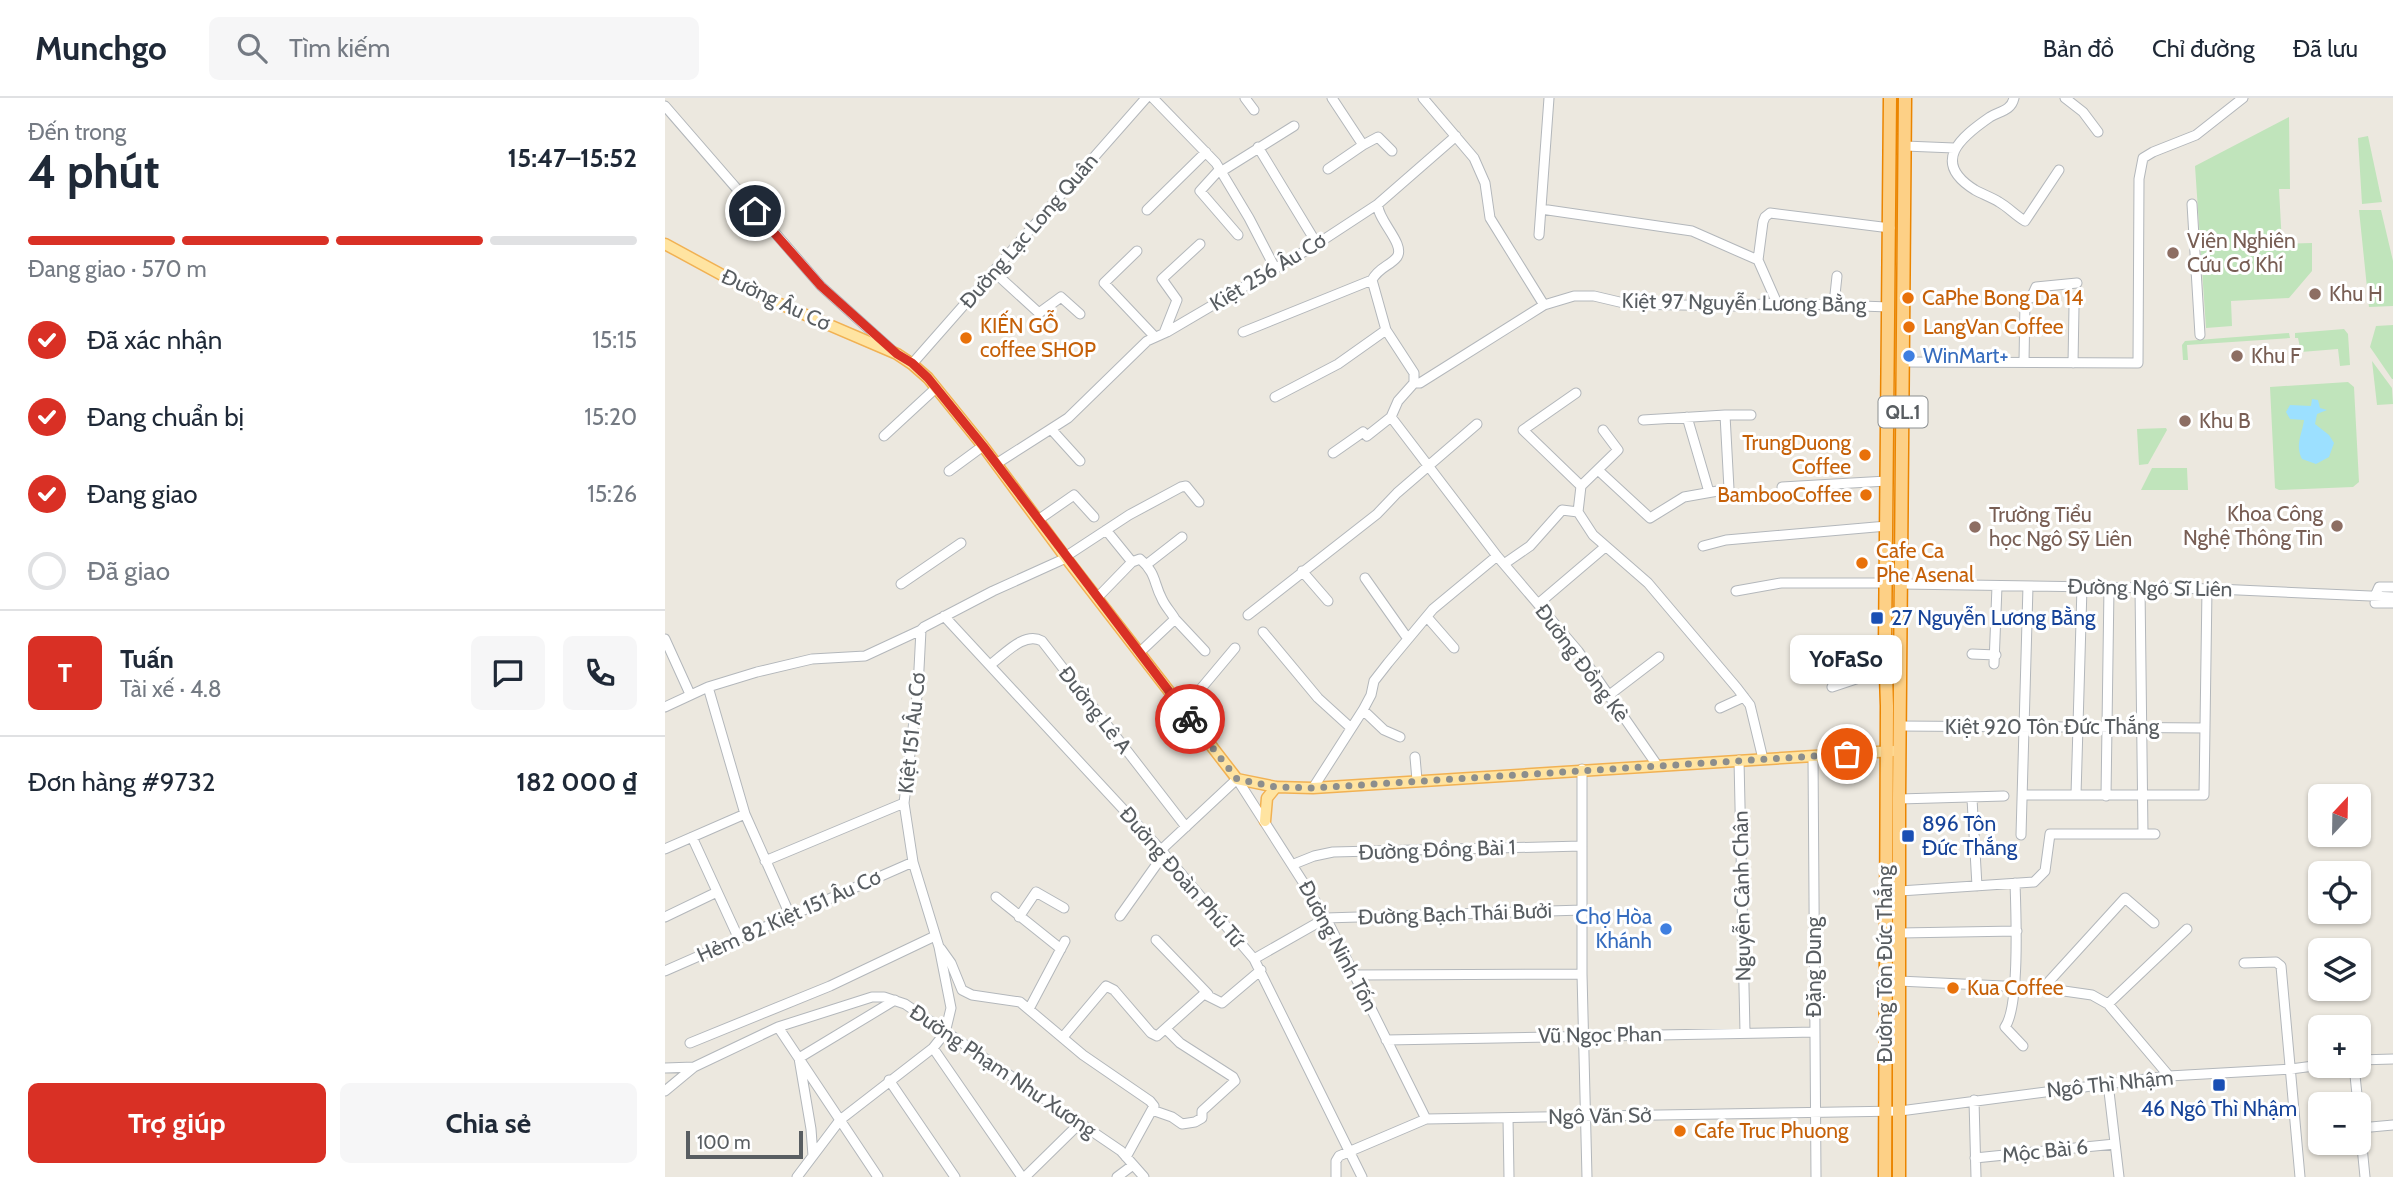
<!DOCTYPE html>
<html lang="vi">
<head>
<meta charset="utf-8">
<style>
	body { margin:0; font-family:Cabin,sans-serif; background:#f6f6f7; color:#1f2937; height:100vh; display:flex; flex-direction:column; font-size:26px; white-space:nowrap }
	* { box-sizing:border-box; margin:0 }
	p { font-size:23px; color:#747a83 }
	.icon { flex:none; width:38px; height:38px; fill:none; stroke:currentColor; stroke-width:2; stroke-linecap:round; stroke-linejoin:round }
	.map { position:relative; flex:1; overflow:hidden }
	.details { display:flex; flex-direction:column; background:#fff; width:665px }
	.details>* { flex:none }
	.needle { width:46px; rotate:22deg }
	.controls { position:absolute; left:1643px; top:686px; display:grid; gap:14px }
	.controls a { display:grid; place-items:center; width:63px; height:63px; border-radius:10px; background:#fff; box-shadow:0 2px 5px #0004; font-size:35px }
	.scale { position:absolute; left:21px; bottom:18px; width:117px; box-sizing:border-box; padding-left:7px; border:4px solid #585d61; border-top:0; font-size:19px; line-height:24px; white-space:nowrap; color:#585d61; -webkit-text-stroke:5px #fff; paint-order:stroke }
	.pin { position:absolute; display:grid; place-items:center; width:60px; height:60px; color:#fff; margin:-30px; border:4px solid #fff; border-radius:50%; box-shadow:0 2px 7px #0007 }
	.courier { position:absolute; display:grid; place-items:center; width:70px; height:70px; margin:-35px; border:5px solid #d93025; border-radius:50%; background:#fff; color:#222; box-shadow:0 2px 9px #0007 }
	.bubble { position:absolute; height:49px; border-radius:10px; background:#fff; box-shadow:0 2px 5px #0004; font-size:23px; font-weight:700; line-height:49px; text-align:center }
	.overview em { font-style:normal; font-weight:700 }
	.overview div { display:flex; flex-direction:column-reverse }
	.overview { display:flex; align-items:center; justify-content:space-between; height:119px; padding:0 28px }
	h1 { font-size:46px; font-weight:700; line-height:52px }
	.bar { display:grid; grid-template-columns:repeat(4,1fr); gap:10px 7px; align-content:center; height:84px; padding:0 28px }
	.bar i { height:9px; border-radius:5px; background:#e0e1e3 }
	.bar .current { background:#d93025 }
	.bar p { grid-column:span 4 }
	.line { display:flex; align-items:center; gap:18px; padding:0 28px; border-top:2px solid #e0e1e3 }
	.line div { flex:1 }
	.round { display:grid; place-items:center; flex:none; width:74px; height:74px; border-radius:10px; background:#f6f6f7 }
	ol { padding:0 28px; list-style:none }
	li { display:flex; align-items:center; gap:21px; height:77px }
	li p { margin-inline-start:auto }
	li .icon { padding:7px; border-radius:50%; background:#d93025; color:#fff; stroke-width:4 }
	li:last-child { color:#747a83 }
	li i { width:38px; height:38px; border:4px solid #e0e1e3; border-radius:50% }
	.action { display:flex; gap:14px; margin-top:auto; padding:14px 28px }
	.action a { flex:1; height:80px; border-radius:10px; background:#d93025; color:#fff; font-size:28px; font-weight:700; line-height:80px; text-align:center }
	.action a+a { background:#f6f6f7; color:#1f2937 }
	header { display:flex; align-items:center; gap:42px; box-sizing:border-box; height:98px; padding:0 35px; background:#fff; border-bottom:2px solid #e0e1e3 }
	header strong { font-size:33px }
	nav { display:flex; gap:38px; margin-inline-start:auto; font-size:24px }
	.search { width:490px; height:63px; background:#f6f6f7; display:flex; align-items:center; gap:18px; box-sizing:border-box; padding:0 24px; border-radius:10px; color:#747a83; font-size:26px }
	main { display:flex; flex:1; min-height:0 }
	.map>svg:first-child { display:block }
	.green { fill:#c0e4bb }
	.water { fill:#9ce0ff }
	.lines { fill:none; stroke-linecap:round; stroke-linejoin:round }
	.minor-casing { stroke:#b3b7bb; stroke-width:11 }
	.major-casing { stroke:#f1b153; stroke-width:13 }
	.highway-casing { stroke:#eb8500; stroke-width:15 }
	.minor { stroke:#fff; stroke-width:9 }
	.major { stroke:#ffe4a1; stroke-width:10 }
	.highway { stroke:#fdd086; stroke-width:12 }
	.done { stroke:#8c8e8d; stroke-width:7; stroke-dasharray:0 12.6 }
	.route { stroke:#d93025; stroke-width:9 }
	.education-dot { fill:#8d6e63; stroke:#fff; stroke-width:2.5 }
	.food-dot { fill:#e8710a; stroke:#fff; stroke-width:2.5 }
	.shop-dot { fill:#3f7fe0; stroke:#fff; stroke-width:2.5 }
	.transit-dot { fill:#1a4fb4; stroke:#fff; stroke-width:2.5 }
	.labels { text-anchor:middle; stroke-width:6; stroke-linejoin:round; paint-order:stroke }
	.shield { fill:#fff; stroke:#8a8e90; stroke-width:2 }
	.shield-label { font-size:19px; font-weight:bold; fill:#585d61 }
	.street-label { font-size:21px; fill:#585d61; stroke:#fff }
	.education-label { font-size:21px; fill:#785e54; stroke:#fff; text-anchor:start }
	.food-label { font-size:21px; fill:#c56008; stroke:#fff; text-anchor:start }
	.shop-label { font-size:21px; fill:#366cbe; stroke:#fff; text-anchor:start }
	.transit-label { font-size:21px; fill:#164399; stroke:#fff; text-anchor:start }
</style>
</head>
<body>
<header>
<strong>Munchgo</strong>
<div class="search"><svg class="icon" aria-label="search" viewBox="0 0 24 24"><circle cx="10" cy="10" r="6"/><path d="M15 15l6 6"/></svg>Tìm kiếm</div>
<nav><a>Bản đồ</a><a>Chỉ đường</a><a>Đã lưu</a></nav>
</header>
<main>
<section class="details">
<div class="overview"><div><h1>4 phút</h1><p>Đến trong</p></div><em>15:47–15:52</em></div>
<div class="bar"><i class="current"></i><i class="current"></i><i class="current"></i><i></i><p>Đang giao · 570 m</p></div>
<ol>
<li><svg class="icon" aria-label="check" viewBox="0 0 24 24"><path d="M5 12l5 5 9-10"/></svg>Đã xác nhận<p>15:15</p></li>
<li><svg class="icon" aria-label="check" viewBox="0 0 24 24"><path d="M5 12l5 5 9-10"/></svg>Đang chuẩn bị<p>15:20</p></li>
<li><svg class="icon" aria-label="check" viewBox="0 0 24 24"><path d="M5 12l5 5 9-10"/></svg>Đang giao<p>15:26</p></li>
<li><i></i>Đã giao</li>
</ol>
<div class="line" style="height:126px"><b class="round" style="background:#d93025;color:#fff">T</b><div><b>Tuấn</b><p>Tài xế · 4.8</p></div><a class="round"><svg class="icon" aria-label="chat" viewBox="0 0 24 24"><path d="M4 5h16v11H9l-5 4z"/></svg></a><a class="round"><svg class="icon" aria-label="phone" viewBox="0 0 24 24"><path d="M5 4h4l2 5-3 2q2 4 5 5l2-3 5 2v4C11 20 4 13 5 4z"/></svg></a></div>
<div class="line" style="height:91px"><div>Đơn hàng #9732</div><b>182 000 ₫</b></div>
<div class="action"><a>Trợ giúp</a><a>Chia sẻ</a></div>
</section>
<div class="map">
<svg width="1728" height="1079" viewBox="0 0 1728 1079">
	<rect width="100%" height="100%" fill="#ece8df"/>
	<path class="green" d="M 1624,19 L 1625,91 L 1614,91 L 1617,146 L 1647,145 L 1647,173 L 1624,200 L 1566,203 L 1567,228 L 1541,230 L 1530,68 Z
		M 1703,38 L 1717,104 L 1697,106 L 1693,40 Z
		M 1694,112 L 1716,112 L 1728,163 L 1728,208 L 1704,209 Z
		M 1728,227 L 1728,281 L 1727,281 L 1705,249 L 1711,228 Z
		M 1679,231 L 1683,236 L 1685,267 L 1675,268 L 1673,251 L 1636,254 L 1633,240 L 1630,240 L 1630,235 Z
		M 1624,235 L 1625,240 L 1522,247 L 1523,262 L 1518,262 L 1517,247 L 1520,243 Z
		M 1707,263 L 1727,290 L 1728,306 L 1712,307 Z
		M 1683,284 L 1689,289 L 1694,384 L 1688,389 L 1614,392 L 1610,390 L 1605,289 Z
		M 1501,330 L 1502,332 L 1483,366 L 1474,367 L 1472,331 Z
		M 1487,370 L 1522,370 L 1523,392 L 1476,392 Z"/>
	<path class="water" d="M 1647,301 L 1653,302 L 1655,310 L 1662,312 L 1652,316 L 1650,326 L 1664,337 L 1669,345 L 1664,359 L 1651,366 L 1637,361 C 1630,346 1637,337 1639,322 L 1625,321 L 1621,314 L 1625,307 L 1646,308 Z"/>
	<g class="lines">
		<g class="minor-casing">
			<path id="minor" d="M 488,0 L 551,65 L 584,120 L 610,170
				M 580,0 L 589,12
				M 758,0 L 809,60 L 820,85 L 825,120 L 879,207
				M 1349,0 C 1346,13 1335,13 1325,19 C 1296,39 1265,64 1310,92 C 1317,96 1326,99 1334,104 C 1343,109 1351,118 1360,123 L 1394,72
				M 1400,0 L 1418,14 L 1433,34
				M 0,8 L 156,188 L 228,253
				M 698,47 L 713,39 L 727,53
				M 1240,48 L 1289,50
				M 593,49 L 652,146
				M 555,71 L 535,93 L 573,137
				M 663,71 L 698,47 L 667,0
				M 557,73 L 629,28
				M 713,106 C 711,121 741,146 732,159 C 725,168 714,169 707,182 L 721,232 L 749,275 L 749,285 L 733,303 L 726,319 L 832,458 L 913,553 L 992,667
				M 1527,106 L 1535,237
				M 876,111 L 1027,133 L 1093,162 L 1112,205
				M 482,112 L 541,54
				M 874,137 L 884,0
				M 472,153 L 439,185 L 490,239
				M 1093,162 L 1098,124 L 1100,119 L 1105,115 L 1225,130
				M 328,173 L 374,215 L 396,199 L 415,216
				M 1354,204 L 1366,200 L 1371,189 L 1412,185
				M 1169,206 L 1172,178
				M 578,234 L 707,182
				M 499,235 L 512,202 L 497,181 L 535,146
				M 1238,264 L 1473,265 L 1474,81 L 1478,60 L 1488,54 L 1531,37 L 1578,0
				M 1359,264 L 1360,203
				M 1408,265 L 1409,209
				M 247,266 L 481,0
				M 749,285 L 755,285 L 879,207 L 909,198 L 929,198 L 963,206 L 1070,208 L 1112,205 L 1224,209
				M 911,295 L 858,332 L 916,388
				M 610,299 L 673,266 L 721,232
				M 1060,317 L 1086,317
				M 1022,319 L 1044,394
				M 386,331 L 415,363
				M 219,338 L 271,290
				M 668,355 L 698,334 L 702,338 L 726,319
				M 331,366 L 403,320 L 482,243 L 502,234 L 652,146 L 713,106 L 791,38
				M 933,372 L 985,420 L 1019,399 L 1064,391 L 1060,317 L 978,322
				M 284,373 L 318,348
				M 1117,389 L 1222,383
				M 913,414 L 928,437 L 983,485 L 1072,590 L 1085,607 L 1098,661
				M 913,414 L 916,388 L 953,352 L 938,332
				M 373,422 L 409,397 L 429,419
				M 441,432 L 467,464
				M 1038,448 L 1061,442 L 1222,428
				M 400,459 L 464,417 L 516,389 L 521,388 L 534,404
				M 839,466 L 865,448 L 897,412 L 913,414
				M 481,467 L 517,439
				M 637,473 L 663,503
				M 700,480 L 743,541
				M 236,486 L 296,445
				M 1236,486 L 1552,491 L 1728,499
				M 1475,490 L 1478,736
				M 1071,493 L 1116,485 L 1221,485
				M 1710,498 L 1714,489 L 1728,489
				M 432,500 L 467,464 L 475,461 C 492,476 488,484 497,501 C 500,508 506,514 510,521 L 474,555
				M 1710,505 L 1728,505
				M 873,506 L 940,449
				M 583,517 L 712,416 L 732,395 L 812,326
				M 279,518 L 496,752 L 589,861 L 697,1079
				M 762,519 L 789,550
				M 510,521 L 540,553
				M 598,534 L 653,600 L 686,630
				M 0,541 L 25,596
				M 1307,556 L 1331,557
				M 1329,566 L 1332,488
				M 325,567 C 339,557 359,533 377,543 L 521,729
				M 43,589 L 80,716 L 125,817
				M 1167,589 L 1200,578 L 1220,578
				M 943,598 L 994,559
				M 0,609 L 43,589 L 92,574 L 147,561 L 200,558 L 256,532
				M 1055,610 L 1079,599
				M 518,612 L 570,550
				M 698,612 L 719,632 L 735,639
				M 1235,628 L 1540,630
				M 1148,658 L 1151,1079
				M 750,659 L 752,682
				M 1074,662 L 1080,934
				M 917,671 L 917,876 L 922,1079
				M 648,690 L 698,612 L 706,597 L 709,583 L 723,565 L 768,511 L 832,458
				M 1358,697 L 1539,697 L 1542,491
				M 1411,697 L 1417,489
				M 1441,698 L 1444,489
				M 1234,701 L 1339,698
				M 1307,701 L 1312,788
				M 1356,737 L 1363,488
				M 27,739 L 73,839
				M 0,751 L 80,716
				M 496,752 L 572,681 L 661,820 L 761,1021
				M 100,763 L 239,705
				M 629,766 L 649,758 L 668,754 L 917,748
				M 1350,785 C 1351,814 1355,908 1340,929 L 1358,948
				M 1235,793 L 1369,784 L 1380,773 L 1385,736 L 1490,736
				M 331,799 L 396,851
				M 455,818 L 499,756
				M 0,819 L 52,794
				M 354,819 L 371,794 L 399,810
				M 1235,835 L 1352,833
				M 491,842 L 543,896
				M 276,851 L 286,865 L 297,892 L 307,897 L 355,904 L 418,957 L 485,1003 L 489,1008 L 461,1059
				M 589,861 L 661,820 L 918,812
				M 1579,865 L 1611,864 L 1616,868 L 1635,1079
				M 0,873 L 248,764
				M 689,877 L 917,876
				M 1234,883 L 1378,890 L 1427,897 L 1443,906 L 1504,978
				M 1378,890 L 1460,800 L 1489,825
				M 1443,906 L 1522,831
				M 364,911 L 400,843
				M 113,929 L 213,1079
				M 398,939 L 441,888 L 449,892 L 486,935 L 492,938 L 539,896 L 557,905 L 596,872
				M 721,942 L 1150,934
				M 25,945 L 165,888 L 270,838
				M 268,950 L 357,1079
				M 1694,962 L 1728,961
				M 1689,968 L 1693,1006
				M 0,970 L 29,969
				M 224,982 L 290,1079
				M 1443,985 L 1454,1079
				M 0,993 L 29,969 L 113,929 L 207,899 L 219,899 L 240,906 L 456,1053 L 479,1079
				M 1309,1002 L 1311,1079
				M 487,1012 L 507,1019 L 517,1026 L 530,1024 L 537,1020 L 537,1013 L 570,983 L 568,979 L 515,945 L 501,931
				M 1694,1018 L 1700,1079
				M 843,1020 L 844,1079
				M 1695,1030 L 1728,1027
				M 148,1058 L 146,1031 L 134,960 L 230,902
				M 1310,1060 L 1450,1046
				M 132,1079 L 175,1022 L 268,950 L 280,935 L 286,910 L 274,849 L 248,764 L 239,705 L 253,590 L 256,532 L 259,529 L 328,493 L 401,460
				M 360,1079 L 414,1026
				M 452,1079 L 468,1067
				M 671,1079 L 671,1063 L 674,1058 L 761,1021 L 1235,1013 L 1504,978 L 1626,971 L 1656,967"/>
		</g>
		<g class="major-casing">
			<path id="major" d="M 0,146 L 94,197 L 232,256 L 247,266 L 263,280 L 318,348 L 401,460 L 572,681 L 611,689 L 648,690 L 1228,653
				M 600,723 L 602,700 L 611,689"/>
		</g>
		<g class="highway-casing">
			<path id="highway" d="M 1220,1079 L 1222,608 L 1220,547 L 1225,0
				M 1234,1079 L 1234,701 L 1240,0"/>
		</g>
		<use href="#minor" class="minor"/>
		<use href="#major" class="major"/>
		<use href="#highway" class="highway"/>
	</g>
	<g class="lines">
		<path class="done" d="M 525,621 L 572,681 L 611,689 L 648,690 L 1182,656"/>
		<path class="route" d="M 90,113 L 156,188 L 232,256 L 247,265 L 263,280 L 318,348 L 525,621"/>
	</g>
	<g class="education-dot">
		<circle cx="1508" cy="155" r="7"/>
		<circle cx="1650" cy="196" r="7"/>
		<circle cx="1572" cy="258" r="7"/>
		<circle cx="1520" cy="323" r="7"/>
		<circle cx="1672" cy="428" r="7"/>
		<circle cx="1310" cy="429" r="7"/>
	</g>
	<g class="food-dot">
		<circle cx="1243" cy="200" r="7"/>
		<circle cx="1244" cy="229" r="7"/>
		<circle cx="301" cy="240" r="7"/>
		<circle cx="1200" cy="357" r="7"/>
		<circle cx="1201" cy="397" r="7"/>
		<circle cx="1197" cy="465" r="7"/>
		<circle cx="1288" cy="890" r="7"/>
		<circle cx="1015" cy="1033" r="7"/>
	</g>
	<g class="shop-dot">
		<circle cx="1244" cy="258" r="7"/>
		<circle cx="1001" cy="831" r="7"/>
	</g>
	<g class="transit-dot">
		<rect x="1205" y="513" width="14" height="14" rx="3.5"/>
		<rect x="1236" y="731" width="14" height="14" rx="3.5"/>
		<rect x="1547" y="980" width="14" height="14" rx="3.5"/>
	</g>
	<g class="labels">
		<rect class="shield" x="1213.5" y="298.5" width="49" height="31" rx="5"/>
		<g class="shield-label">
			<text x="1238" y="321">QL.1</text>
		</g>
		<g class="street-label">
			<text transform="translate(364 133) rotate(-49)" y="7">Đường Lạc Long Quân</text>
			<text transform="translate(603 174) rotate(-31)" y="7">Kiệt 256 Âu Cơ</text>
			<text transform="translate(111 202) rotate(25)" y="7">Đường Âu Cơ</text>
			<text transform="translate(1079 205) rotate(1)" y="7">Kiệt 97 Nguyễn Lương Bằng</text>
			<text transform="translate(1485 490) rotate(1)" y="7">Đường Ngô Sĩ Liên</text>
			<text transform="translate(917 565) rotate(53)" y="7">Đường Đồng Kè</text>
			<text transform="translate(430 612) rotate(52)" y="7">Đường Lê A</text>
			<text x="1387" y="636">Kiệt 920 Tôn Đức Thắng</text>
			<text transform="translate(247 635) rotate(-84)" y="7">Kiệt 151 Âu Cơ</text>
			<text transform="translate(772 752) rotate(-2)" y="7">Đường Đồng Bài 1</text>
			<text transform="translate(517 779) rotate(49)" y="7">Đường Đoàn Phú Tứ</text>
			<text transform="translate(1077 798) rotate(-91)" y="7">Nguyễn Cảnh Chân</text>
			<text transform="translate(790 816) rotate(-2)" y="7">Đường Bạch Thái Bưởi</text>
			<text transform="translate(124 818) rotate(-24)" y="7">Hẻm 82 Kiệt 151 Âu Cơ</text>
			<text transform="translate(673 848) rotate(62)" y="7">Đường Ninh Tốn</text>
			<text transform="translate(1220 866) rotate(-90)" y="7">Đường Tôn Đức Thắng</text>
			<text transform="translate(1149 869) rotate(-90)" y="7">Đặng Dung</text>
			<text transform="translate(935 937) rotate(-1)" y="7">Vũ Ngọc Phan</text>
			<text transform="translate(338 973) rotate(34)" y="7">Đường Phạm Như Xương</text>
			<text transform="translate(1445 986) rotate(-6)" y="7">Ngô Thì Nhậm</text>
			<text transform="translate(935 1018) rotate(-1)" y="7">Ngô Văn Sở</text>
			<text transform="translate(1380 1053) rotate(-6)" y="7">Mộc Bài 6</text>
		</g>
		<g class="education-label">
			<text x="1522" y="150">Viện Nghiên<tspan x="1522" dy="24">Cứu Cơ Khí</tspan></text>
			<text x="1664" y="203">Khu H</text>
			<text x="1586" y="265">Khu F</text>
			<text x="1534" y="330">Khu B</text>
			<text x="1658" y="423" text-anchor="end">Khoa Công<tspan x="1658" dy="24">Nghệ Thông Tin</tspan></text>
			<text x="1324" y="424">Trường Tiểu<tspan x="1324" dy="24">học Ngô Sỹ Liên</tspan></text>
		</g>
		<g class="food-label">
			<text x="1257" y="207">CaPhe Bong Da 14</text>
			<text x="315" y="235">KIẾN GỖ<tspan x="315" dy="24">coffee SHOP</tspan></text>
			<text x="1258" y="236">LangVan Coffee</text>
			<text x="1186" y="352" text-anchor="end">TrungDuong<tspan x="1186" dy="24">Coffee</tspan></text>
			<text x="1187" y="404" text-anchor="end">BambooCoffee</text>
			<text x="1211" y="460">Cafe Ca<tspan x="1211" dy="24">Phe Asenal</tspan></text>
			<text x="1302" y="897">Kua Coffee</text>
			<text x="1029" y="1040">Cafe Truc Phuong</text>
		</g>
		<g class="shop-label">
			<text x="1258" y="265">WinMart+</text>
			<text x="987" y="826" text-anchor="end">Chợ Hòa<tspan x="987" dy="24">Khánh</tspan></text>
		</g>
		<g class="transit-label">
			<text x="1226" y="527">27 Nguyễn Lương Bằng</text>
			<text x="1257" y="733">896 Tôn<tspan x="1257" dy="24">Đức Thắng</tspan></text>
			<text x="1554" y="1018" text-anchor="middle">46 Ngô Thì Nhậm</text>
		</g>
	</g>
</svg>
<div class="controls">
<a><svg class="needle" viewBox="-14 -14 28 28"><path d="M0-13l5 13h-10z" fill="#e53935"/><path d="M0 13l5-13h-10z" fill="#747a83"/></svg></a>
<a><svg class="icon" aria-label="locate" viewBox="0 0 24 24"><circle cx="12" cy="12" r="6"/><path d="M12 2v4M12 18v4M2 12h4M18 12h4"/></svg></a>
<a><svg class="icon" aria-label="layers" viewBox="0 0 24 24"><path d="M12 4l9 5-9 5-9-5zM3 14l9 5 9-5"/></svg></a>
<a>+</a>
<a>−</a>
</div>
<div class="scale">100 m</div>
<div class="pin" style="left:1182px;top:656px;background:#ea580c"><svg class="icon" aria-label="bag" viewBox="0 0 24 24"><path d="M5 8h14l-1 12H6zM9 8a3 3 0 0 1 6 0"/></svg></div>
<div class="pin" style="left:90px;top:113px;background:#1f2937"><svg class="icon" aria-label="home" viewBox="0 0 24 24"><path d="M3 11l9-7 9 7M6 9v11h12V9"/></svg></div>
<div class="courier" style="left:525px;top:621px"><svg class="icon" aria-label="bike" viewBox="0 0 24 24"><circle cx="6" cy="16" r="4"/><circle cx="18" cy="16" r="4"/><path d="M6 16l4-8h5l3 8M10 8l3 8H6M13 5h3"/></svg></div>
<div class="bubble" style="left:1125px;top:537px;width:112px">YoFaSo</div>
</div>
</main>
</body>
</html>
